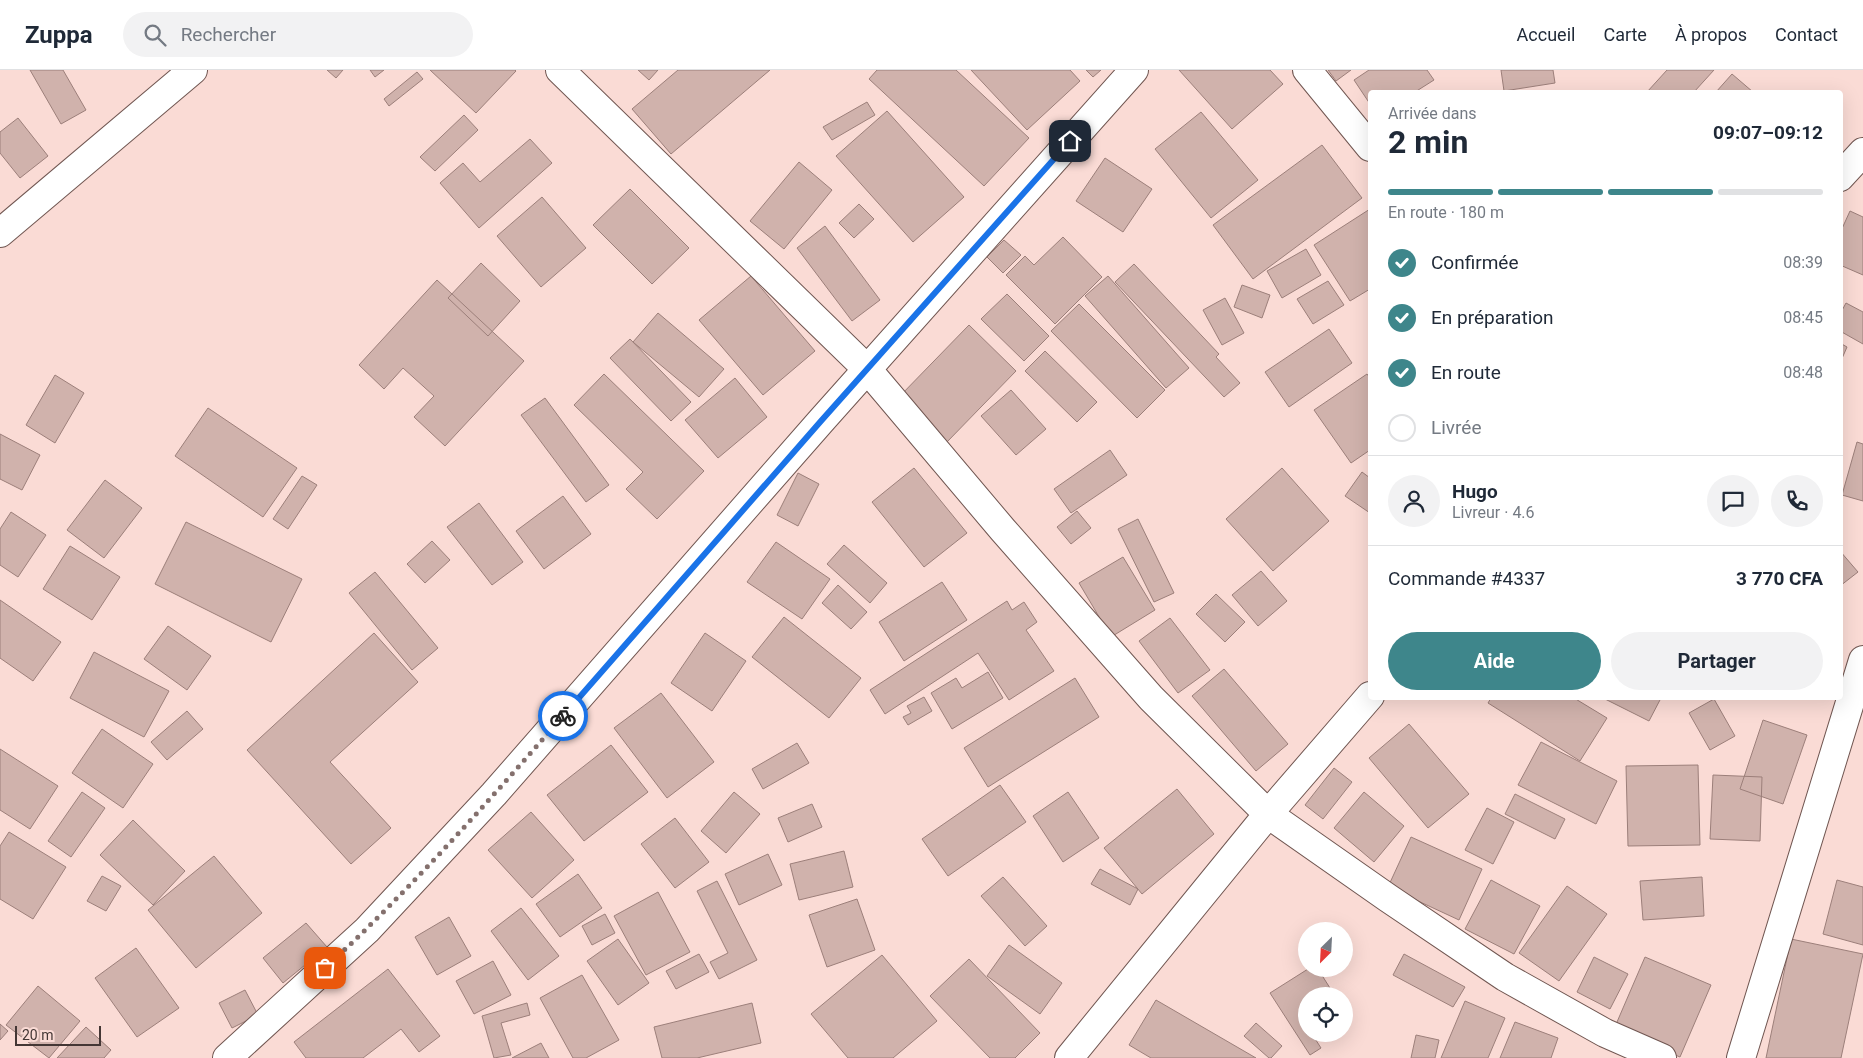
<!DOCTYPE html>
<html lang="fr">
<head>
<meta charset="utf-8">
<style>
	body { margin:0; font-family:Roboto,sans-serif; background:#f2f2f3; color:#1f2937; height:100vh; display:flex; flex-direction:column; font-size:19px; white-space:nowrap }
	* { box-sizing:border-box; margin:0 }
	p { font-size:16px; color:#747a83 }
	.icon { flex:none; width:28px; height:28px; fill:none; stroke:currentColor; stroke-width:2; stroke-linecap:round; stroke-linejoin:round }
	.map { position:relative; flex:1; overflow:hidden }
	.panel { position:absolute; left:1368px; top:20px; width:475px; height:610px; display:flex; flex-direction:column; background:#fff; border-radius:5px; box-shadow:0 5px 20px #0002 }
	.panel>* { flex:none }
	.needle { width:32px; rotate:204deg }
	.fabs { position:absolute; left:1298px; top:852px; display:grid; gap:10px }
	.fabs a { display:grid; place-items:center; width:55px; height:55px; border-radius:50%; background:#fff; box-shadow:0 5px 20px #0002; font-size:25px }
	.scale { position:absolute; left:15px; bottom:12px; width:86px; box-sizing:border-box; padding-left:5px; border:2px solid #443735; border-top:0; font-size:14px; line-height:18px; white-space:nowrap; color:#443735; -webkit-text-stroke:4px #fadbd5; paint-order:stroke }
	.pin { position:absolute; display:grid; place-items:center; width:42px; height:42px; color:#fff; margin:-21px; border-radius:10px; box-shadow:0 2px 8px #0006 }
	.courier { position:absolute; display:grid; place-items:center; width:50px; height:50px; margin:-25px; border:4px solid #1a73e8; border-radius:50%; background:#fff; color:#222; box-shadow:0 1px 6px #0007 }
	.head em { font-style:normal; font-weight:700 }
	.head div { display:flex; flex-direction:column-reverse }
	.head { display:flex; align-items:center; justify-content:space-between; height:85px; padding:0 20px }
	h1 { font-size:32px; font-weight:700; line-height:38px }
	.bar { display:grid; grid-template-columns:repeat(4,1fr); gap:8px 5px; align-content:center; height:60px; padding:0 20px }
	.bar i { height:6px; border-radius:4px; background:#e0e1e3 }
	.bar .current { background:#3e868b }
	.bar p { grid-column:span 4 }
	.line { display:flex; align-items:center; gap:12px; padding:0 20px; border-top:1px solid #e0e1e3 }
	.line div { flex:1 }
	.round { display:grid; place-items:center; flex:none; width:52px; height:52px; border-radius:26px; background:#f2f2f3 }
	ol { padding:0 20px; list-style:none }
	li { display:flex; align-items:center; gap:15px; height:55px }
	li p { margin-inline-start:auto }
	li .icon { padding:5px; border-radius:50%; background:#3e868b; color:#fff; stroke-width:4 }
	li:last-child { color:#747a83 }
	li i { width:28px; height:28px; border:2px solid #e0e1e3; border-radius:50% }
	.action { display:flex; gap:10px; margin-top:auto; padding:10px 20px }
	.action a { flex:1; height:58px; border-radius:30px; background:#3e868b; color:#fff; font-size:20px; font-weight:700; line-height:58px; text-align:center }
	.action a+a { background:#f2f2f3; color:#1f2937 }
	header { display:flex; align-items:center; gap:30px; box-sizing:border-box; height:70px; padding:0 25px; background:#fff; border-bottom:1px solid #e0e1e3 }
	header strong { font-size:24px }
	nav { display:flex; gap:28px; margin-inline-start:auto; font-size:18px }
	.search { width:350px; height:45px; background:#f2f2f3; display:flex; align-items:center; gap:12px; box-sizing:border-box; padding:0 18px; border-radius:28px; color:#747a83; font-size:19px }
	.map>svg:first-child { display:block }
	.building { fill:#d0b2ac; stroke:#9c7f7a }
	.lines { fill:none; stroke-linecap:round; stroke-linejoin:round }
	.minor-casing { stroke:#705651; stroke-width:30 }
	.minor { stroke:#fff; stroke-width:28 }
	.done { stroke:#84706d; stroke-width:5; stroke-dasharray:0 9 }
	.route { stroke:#1a73e8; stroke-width:6 }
</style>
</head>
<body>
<header>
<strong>Zuppa</strong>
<div class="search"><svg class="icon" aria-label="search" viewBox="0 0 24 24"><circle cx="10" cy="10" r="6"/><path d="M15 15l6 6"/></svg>Rechercher</div>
<nav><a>Accueil</a><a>Carte</a><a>À propos</a><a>Contact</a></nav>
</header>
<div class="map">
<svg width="1863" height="988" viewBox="0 0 1863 988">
	<rect width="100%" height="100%" fill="#fadbd5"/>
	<path class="building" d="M 30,0 L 63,0 L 86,40 L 61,54 Z
		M 327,0 L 343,0 L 336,8 Z
		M 370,0 L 384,0 L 375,7 Z
		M 430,0 L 515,0 L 516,1 L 476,43 Z
		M 638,0 L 658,0 L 649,10 Z
		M 678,0 L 770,0 L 671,84 L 632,39 Z
		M 877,0 L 956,0 L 1029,68 L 984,116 L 869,9 Z
		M 971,0 L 1070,0 L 1080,11 L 1027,60 Z
		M 1086,0 L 1101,0 L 1093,7 Z
		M 1179,0 L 1270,0 L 1283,14 L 1232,59 Z
		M 1328,0 L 1351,0 L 1336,11 Z
		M 1369,0 L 1427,0 L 1434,10 L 1415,22 L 1370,22 L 1370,34 L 1354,10 Z
		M 1501,0 L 1553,0 L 1555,13 L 1504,21 Z
		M 1667,0 L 1714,0 L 1694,22 L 1647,22 Z
		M 417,2 L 423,9 L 389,36 L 384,29 Z
		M 1732,4 L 1753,22 L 1716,22 Z
		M 867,32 L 875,45 L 832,70 L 823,57 Z
		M 887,41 L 964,127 L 913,172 L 836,86 Z
		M 1201,42 L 1258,110 L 1211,148 L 1155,79 Z
		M 464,45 L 478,60 L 435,101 L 420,87 Z
		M 18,48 L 48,86 L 20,108 L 0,83 L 0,62 Z
		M 530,69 L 552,93 L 479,158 L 440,113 L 463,93 L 480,112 Z
		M 1322,75 L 1362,128 L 1253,209 L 1213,155 Z
		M 1105,88 L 1152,119 L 1123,162 L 1076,131 Z
		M 799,92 L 832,120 L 784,179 L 750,151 Z
		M 630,119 L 689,178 L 652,214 L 593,155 Z
		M 542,127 L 586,178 L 541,217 L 497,166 Z
		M 859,134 L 874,149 L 854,168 L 839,153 Z
		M 1370,139 L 1370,219 L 1350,231 L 1314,175 Z
		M 1850,141 L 1863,147 L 1863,205 L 1840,195 L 1840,163 Z
		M 825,156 L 880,230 L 852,251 L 797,178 Z
		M 1063,167 L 1102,207 L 1055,254 L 1006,205 L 1025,186 L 1034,195 Z
		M 1004,170 L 1021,185 L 1003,203 L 987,187 Z
		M 1306,179 L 1321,205 L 1282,228 L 1267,201 Z
		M 481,193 L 520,231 L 488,266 L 448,228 Z
		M 1134,194 L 1219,284 L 1216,287 L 1240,313 L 1224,327 L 1115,212 Z
		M 751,206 L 815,281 L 763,325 L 699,250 Z
		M 1108,206 L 1189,298 L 1166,318 L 1085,226 Z
		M 437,210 L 524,291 L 445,376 L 414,347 L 434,326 L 403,298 L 384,319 L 359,295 Z
		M 1328,211 L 1344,235 L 1313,254 L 1297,229 Z
		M 1242,215 L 1270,225 L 1262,248 L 1234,237 Z
		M 1007,224 L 1049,266 L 1024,291 L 981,249 Z
		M 1225,228 L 1244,263 L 1222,275 L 1203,240 Z
		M 1846,233 L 1863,242 L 1863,274 L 1840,261 L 1840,244 Z
		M 1079,234 L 1165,320 L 1137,348 L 1051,261 Z
		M 658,243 L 724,299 L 699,327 L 633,272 Z
		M 969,255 L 1016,301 L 946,373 L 898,328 Z
		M 1329,259 L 1352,293 L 1289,337 L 1265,302 Z
		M 630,269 L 691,332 L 671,351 L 610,288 Z
		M 1840,273 L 1847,277 L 1840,293 Z
		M 1045,281 L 1097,332 L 1077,352 L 1025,301 Z
		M 604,304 L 704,401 L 657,449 L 626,419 L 643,402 L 574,335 Z
		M 1367,304 L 1370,308 L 1370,380 L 1351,393 L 1314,340 Z
		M 55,305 L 84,323 L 55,373 L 26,355 Z
		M 735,308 L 767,347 L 718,388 L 685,350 Z
		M 1011,320 L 1046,359 L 1016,385 L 981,346 Z
		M 545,328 L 609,415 L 586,432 L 521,345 Z
		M 208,338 L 297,398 L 263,447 L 175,386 Z
		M 0,364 L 40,385 L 22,420 L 0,409 Z
		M 1857,372 L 1863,374 L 1863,431 L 1842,425 Z
		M 1110,380 L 1127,405 L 1071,443 L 1054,419 Z
		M 914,398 L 967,463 L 924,497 L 872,432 Z
		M 1282,398 L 1329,451 L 1273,501 L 1226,449 Z
		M 1362,402 L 1370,408 L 1370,443 L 1345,426 Z
		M 798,403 L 819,414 L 798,456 L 777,445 Z
		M 302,406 L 317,415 L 288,459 L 273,449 Z
		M 105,410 L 142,438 L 104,488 L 67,460 Z
		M 563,426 L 591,464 L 544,499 L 516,461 Z
		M 479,433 L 523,492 L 492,515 L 447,457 Z
		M 1077,441 L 1091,458 L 1071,474 L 1057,457 Z
		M 11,442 L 46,465 L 18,507 L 0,495 L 0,459 Z
		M 1138,449 L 1174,523 L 1154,532 L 1118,459 Z
		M 186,452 L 302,509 L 271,572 L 155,514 Z
		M 432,471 L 450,490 L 425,513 L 407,494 Z
		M 776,472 L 830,509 L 802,549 L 747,512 Z
		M 844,475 L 887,513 L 870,533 L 827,494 Z
		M 70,476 L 120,507 L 92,550 L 43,519 Z
		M 1840,481 L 1858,502 L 1840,516 Z
		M 1123,487 L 1155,540 L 1111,567 L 1079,513 Z
		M 1261,501 L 1287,531 L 1258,556 L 1232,525 Z
		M 375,502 L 438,578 L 412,600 L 349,523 Z
		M 942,512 L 967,550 L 904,591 L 879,552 Z
		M 838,515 L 867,542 L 851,559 L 822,533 Z
		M 1216,524 L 1245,552 L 1225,572 L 1196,544 Z
		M 0,530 L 61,572 L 33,611 L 0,588 Z
		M 1007,531 L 1012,540 L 1024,532 L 1037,552 L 1026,560 L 1054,601 L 1009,630 L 978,583 L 885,644 L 870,620 Z
		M 784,547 L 861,608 L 829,648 L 752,587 Z
		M 1170,548 L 1210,600 L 1178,623 L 1139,571 Z
		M 168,556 L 211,586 L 187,620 L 144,589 Z
		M 374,563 L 418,612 L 330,692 L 391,758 L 351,794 L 247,680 Z
		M 705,563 L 746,591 L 712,641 L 671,613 Z
		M 94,582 L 169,621 L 144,667 L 70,628 Z
		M 1224,599 L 1288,674 L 1256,701 L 1192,626 Z
		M 988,602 L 1003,628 L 952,659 L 931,623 L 956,608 L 962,618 Z
		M 1075,608 L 1099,647 L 988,717 L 964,678 Z
		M 661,623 L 714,692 L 667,728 L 614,658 Z
		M 924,627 L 932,641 L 908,655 L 903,647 L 911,643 L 907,636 Z
		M 1491,628 L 1574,628 L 1607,648 L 1580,691 L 1488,633 Z
		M 1603,628 L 1661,628 L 1649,651 Z
		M 1714,629 L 1735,666 L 1710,680 L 1689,643 Z
		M 187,641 L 203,659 L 167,690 L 151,672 Z
		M 1763,650 L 1807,665 L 1783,734 L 1740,719 Z
		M 1409,654 L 1469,724 L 1428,758 L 1369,688 Z
		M 102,659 L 153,694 L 123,738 L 72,703 Z
		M 1541,672 L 1617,711 L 1596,754 L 1518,715 Z
		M 797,673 L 809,693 L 763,719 L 752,699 Z
		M 611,675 L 648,722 L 584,771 L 547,725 Z
		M 0,679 L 58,716 L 30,759 L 0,740 Z
		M 1698,695 L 1700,775 L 1628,776 L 1626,696 Z
		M 1334,698 L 1352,712 L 1323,749 L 1305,735 Z
		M 1713,705 L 1762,707 L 1760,771 L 1710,769 Z
		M 1000,715 L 1026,752 L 948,806 L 922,769 Z
		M 1177,719 L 1214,764 L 1142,824 L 1104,778 Z
		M 82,722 L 105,738 L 71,787 L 48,771 Z
		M 734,722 L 760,744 L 726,783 L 701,761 Z
		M 1068,722 L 1099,768 L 1063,792 L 1033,746 Z
		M 1364,722 L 1404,756 L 1374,792 L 1334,758 Z
		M 1515,724 L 1565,749 L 1555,769 L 1505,744 Z
		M 812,734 L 822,757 L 788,772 L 778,748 Z
		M 1487,738 L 1514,752 L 1493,794 L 1465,780 Z
		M 531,742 L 574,790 L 532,828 L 488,780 Z
		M 675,748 L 709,792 L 675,818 L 641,774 Z
		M 133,750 L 185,801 L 153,835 L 100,785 Z
		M 9,762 L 66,797 L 33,849 L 0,829 L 0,776 Z
		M 1411,767 L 1482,799 L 1459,850 L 1388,817 Z
		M 844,781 L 853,817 L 799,830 L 790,794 Z
		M 768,784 L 782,815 L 739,835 L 725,804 Z
		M 214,786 L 262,843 L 196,898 L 148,840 Z
		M 1100,799 L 1138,819 L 1130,835 L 1091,814 Z
		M 578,804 L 602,838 L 560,867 L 536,834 Z
		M 102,806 L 121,816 L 106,841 L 87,831 Z
		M 1003,807 L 1047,856 L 1025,876 L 981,826 Z
		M 1702,807 L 1704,846 L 1643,850 L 1640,811 Z
		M 1491,810 L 1540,836 L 1514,884 L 1465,859 Z
		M 1837,810 L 1863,817 L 1863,875 L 1823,864 Z
		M 717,811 L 757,890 L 719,909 L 710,892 L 728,883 L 697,821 Z
		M 1567,816 L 1607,844 L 1559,911 L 1519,883 Z
		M 658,822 L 690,882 L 646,905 L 614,846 Z
		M 857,829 L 875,880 L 827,897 L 809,845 Z
		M 521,838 L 559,886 L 528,910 L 491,861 Z
		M 605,844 L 615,863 L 592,875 L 582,856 Z
		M 449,847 L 471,886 L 437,905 L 415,867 Z
		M 306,853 L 327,877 L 283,913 L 263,888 Z
		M 618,869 L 649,913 L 618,935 L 587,891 Z
		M 1791,869 L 1863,884 L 1841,988 L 1766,988 Z
		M 1009,875 L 1062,913 L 1040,944 L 987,906 Z
		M 136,878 L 179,938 L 137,967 L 95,908 Z
		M 699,884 L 709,902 L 676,919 L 666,901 Z
		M 1404,884 L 1465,917 L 1453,937 L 1393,905 Z
		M 882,885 L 937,951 L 893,988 L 848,988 L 811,944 Z
		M 1594,887 L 1628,904 L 1610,939 L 1577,922 Z
		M 1645,887 L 1711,915 L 1680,987 L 1614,959 Z
		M 969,889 L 1040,963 L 1015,988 L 990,988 L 930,926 Z
		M 493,891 L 511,925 L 474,944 L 456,911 Z
		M 388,899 L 440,966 L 419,982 L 401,959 L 363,988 L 306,988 L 294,972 Z
		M 1308,899 L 1318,899 L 1335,926 L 1306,926 L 1306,964 L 1312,964 L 1321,978 L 1310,985 L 1270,923 Z
		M 582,905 L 619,970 L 586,988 L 573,988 L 540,928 Z
		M 38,916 L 80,951 L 49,988 L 6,955 Z
		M 245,920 L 258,945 L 232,958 L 219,933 Z
		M 1156,930 L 1256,988 L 1151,988 L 1129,975 Z
		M 1465,931 L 1505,948 L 1488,988 L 1441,988 Z
		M 527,933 L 530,945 L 501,953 L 511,985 L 494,988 L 482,946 Z
		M 752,933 L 761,973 L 697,988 L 662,988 L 654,957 Z
		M 1515,952 L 1558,968 L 1551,988 L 1500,988 Z
		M 1256,953 L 1282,976 L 1271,988 L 1269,988 L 1244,966 Z
		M 0,954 L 8,961 L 0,970 Z
		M 86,957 L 111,980 L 104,988 L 57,988 Z
		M 1416,965 L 1439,970 L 1435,988 L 1411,988 Z
		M 541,973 L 549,988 L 512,988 Z"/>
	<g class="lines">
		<g class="minor-casing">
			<path id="minor" d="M 560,0 L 867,299 L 1003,460 L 1151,628 L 1268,744 L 1388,828 L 1505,907 L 1605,963 L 1662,988
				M 1307,0 L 1370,77
				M 1840,107 L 1863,82
				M 0,163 L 193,0
				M 227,988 L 367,860 L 494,724 L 821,351 L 1134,0
				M 1069,988 L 1268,744 L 1370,626
				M 1741,988 L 1863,590"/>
		</g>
		<use href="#minor" class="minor"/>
	</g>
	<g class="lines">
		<path class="done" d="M 325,898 C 410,820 487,733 563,646"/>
		<path class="route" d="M 563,646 L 821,351 L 1070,71"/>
	</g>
</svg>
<div class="fabs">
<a><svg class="needle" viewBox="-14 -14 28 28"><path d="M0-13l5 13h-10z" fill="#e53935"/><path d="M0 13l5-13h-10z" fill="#747a83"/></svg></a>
<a><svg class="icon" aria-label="locate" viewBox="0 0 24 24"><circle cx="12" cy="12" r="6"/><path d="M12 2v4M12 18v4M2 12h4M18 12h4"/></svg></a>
</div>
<div class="scale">20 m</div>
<div class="pin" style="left:325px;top:898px;background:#ea580c"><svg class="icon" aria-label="bag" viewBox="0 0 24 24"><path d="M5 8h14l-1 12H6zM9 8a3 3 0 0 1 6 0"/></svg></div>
<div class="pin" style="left:1070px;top:71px;background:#1f2937"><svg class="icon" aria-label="home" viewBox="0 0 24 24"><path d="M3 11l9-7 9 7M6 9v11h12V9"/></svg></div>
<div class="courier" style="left:563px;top:646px"><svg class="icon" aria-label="bike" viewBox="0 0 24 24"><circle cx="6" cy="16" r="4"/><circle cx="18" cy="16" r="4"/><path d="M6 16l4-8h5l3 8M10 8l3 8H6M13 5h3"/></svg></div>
<section class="panel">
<div class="head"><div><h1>2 min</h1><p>Arrivée dans</p></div><em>09:07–09:12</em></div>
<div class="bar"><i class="current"></i><i class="current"></i><i class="current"></i><i></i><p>En route · 180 m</p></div>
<ol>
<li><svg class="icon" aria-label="check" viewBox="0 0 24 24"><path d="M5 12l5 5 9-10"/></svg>Confirmée<p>08:39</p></li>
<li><svg class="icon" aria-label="check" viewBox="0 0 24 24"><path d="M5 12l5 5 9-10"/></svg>En préparation<p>08:45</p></li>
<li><svg class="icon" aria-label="check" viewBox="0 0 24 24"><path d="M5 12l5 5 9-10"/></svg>En route<p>08:48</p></li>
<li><i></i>Livrée</li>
</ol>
<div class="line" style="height:90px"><a class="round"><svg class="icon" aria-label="person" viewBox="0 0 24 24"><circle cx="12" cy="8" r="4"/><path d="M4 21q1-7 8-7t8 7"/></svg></a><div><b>Hugo</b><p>Livreur · 4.6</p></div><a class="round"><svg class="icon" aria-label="chat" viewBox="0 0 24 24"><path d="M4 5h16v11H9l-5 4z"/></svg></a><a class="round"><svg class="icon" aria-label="phone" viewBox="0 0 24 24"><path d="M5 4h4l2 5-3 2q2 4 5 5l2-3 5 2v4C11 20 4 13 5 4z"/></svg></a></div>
<div class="line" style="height:65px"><div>Commande #4337</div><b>3 770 CFA</b></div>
<div class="action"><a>Aide</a><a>Partager</a></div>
</section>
</div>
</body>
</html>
